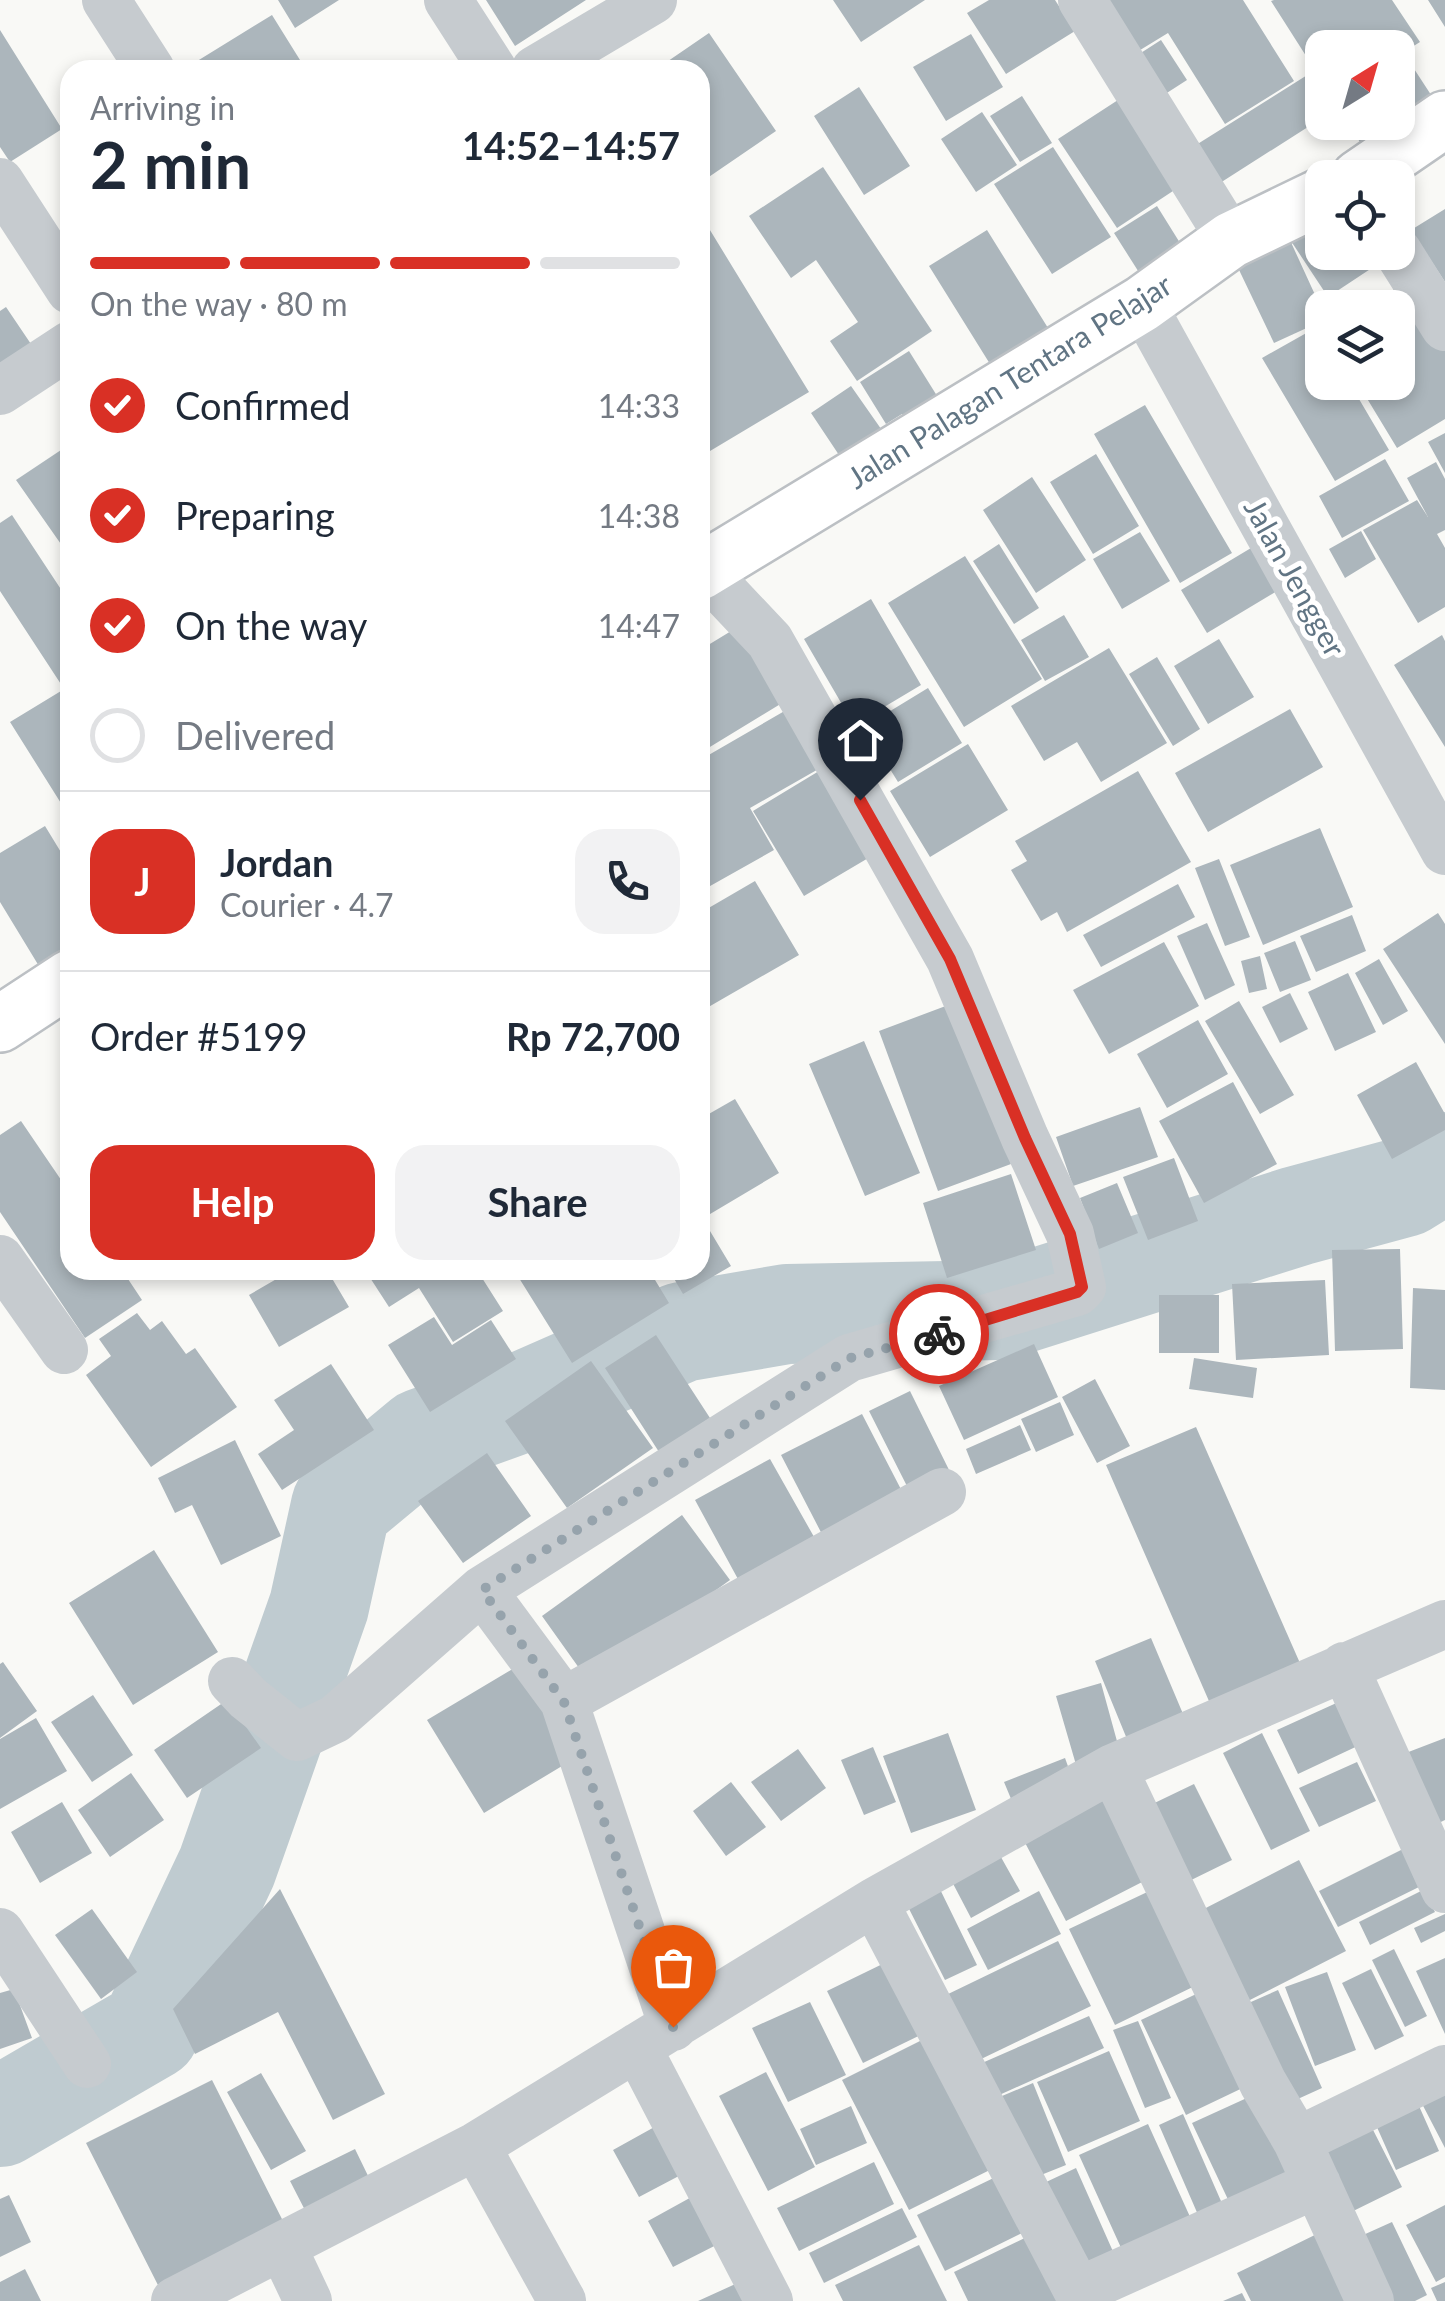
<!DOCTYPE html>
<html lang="en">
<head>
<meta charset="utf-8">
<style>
	body { margin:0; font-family:Lato,sans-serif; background:#f2f2f3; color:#1f2937; height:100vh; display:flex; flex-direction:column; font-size:38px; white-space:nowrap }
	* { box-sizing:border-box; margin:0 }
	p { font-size:32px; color:#747a83 }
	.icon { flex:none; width:55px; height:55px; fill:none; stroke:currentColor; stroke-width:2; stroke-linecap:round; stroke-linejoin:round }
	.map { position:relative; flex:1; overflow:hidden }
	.side { position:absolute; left:60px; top:60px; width:650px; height:1220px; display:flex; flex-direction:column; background:#fff; border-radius:30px; box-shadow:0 5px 15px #0003 }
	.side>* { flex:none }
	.needle { width:65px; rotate:37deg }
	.fabs { position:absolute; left:1305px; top:30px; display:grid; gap:20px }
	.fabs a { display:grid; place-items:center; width:110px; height:110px; border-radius:20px; background:#fff; box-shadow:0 5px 15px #0003; font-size:50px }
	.pin { position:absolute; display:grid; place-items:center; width:85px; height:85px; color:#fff; margin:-102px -42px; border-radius:50% 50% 50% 0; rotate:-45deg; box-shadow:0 0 10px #0007 }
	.pin .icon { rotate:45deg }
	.courier { position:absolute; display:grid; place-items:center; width:100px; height:100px; margin:-50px; border:8px solid #d93025; border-radius:50%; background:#fff; color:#222; box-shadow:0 2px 12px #0007 }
	.summary em { font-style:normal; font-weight:700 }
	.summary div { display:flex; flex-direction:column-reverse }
	.summary { display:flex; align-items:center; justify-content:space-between; height:170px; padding:0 30px }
	h1 { font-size:65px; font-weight:700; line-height:75px }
	.bar { display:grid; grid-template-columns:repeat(4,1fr); gap:15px 10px; align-content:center; height:120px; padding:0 30px }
	.bar i { height:12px; border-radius:8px; background:#e0e1e3 }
	.bar .selected { background:#d93025 }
	.bar p { grid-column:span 4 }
	.line { display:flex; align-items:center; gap:25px; padding:0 30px; border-top:2px solid #e0e1e3 }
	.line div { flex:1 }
	.round { display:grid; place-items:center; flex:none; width:105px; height:105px; border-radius:30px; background:#f2f2f3 }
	ol { padding:0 30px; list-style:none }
	li { display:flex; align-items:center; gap:30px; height:110px }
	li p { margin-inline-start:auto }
	li .icon { padding:10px; border-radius:50%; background:#d93025; color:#fff; stroke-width:4 }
	li:last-child { color:#747a83 }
	li i { width:55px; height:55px; border:5px solid #e0e1e3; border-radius:50% }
	.cta { display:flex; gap:20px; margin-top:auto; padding:20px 30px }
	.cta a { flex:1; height:115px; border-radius:30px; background:#d93025; color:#fff; font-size:40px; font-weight:700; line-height:115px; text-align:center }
	.cta a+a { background:#f2f2f3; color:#1f2937 }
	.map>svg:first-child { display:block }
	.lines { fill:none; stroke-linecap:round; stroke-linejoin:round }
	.river { stroke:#bfcbd0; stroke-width:100 }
	.building { fill:#acb6bc }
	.primary-casing { stroke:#bcc0c4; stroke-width:60 }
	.minor { stroke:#c6cbcf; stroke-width:48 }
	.primary { stroke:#fff; stroke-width:55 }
	.done { stroke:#96a3ac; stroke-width:10; stroke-dasharray:0 18 }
	.route { stroke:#d93025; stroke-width:12 }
	.labels { text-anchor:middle; stroke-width:10; stroke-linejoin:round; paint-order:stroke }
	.street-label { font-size:30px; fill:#617584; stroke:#fff }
</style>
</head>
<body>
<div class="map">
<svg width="1445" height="2301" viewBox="0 0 1445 2301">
	<rect width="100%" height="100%" fill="#f9f9f6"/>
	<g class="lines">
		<path class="river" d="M 0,2117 L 150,2030 L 227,1867 L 319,1606 L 341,1506 L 423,1438 L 520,1403 L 682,1332 L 787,1314 L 1000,1310 L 1297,1216 L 1404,1187 L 1445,1162"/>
	</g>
	<path class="building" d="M 278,0 L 339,0 L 295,28 Z
		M 486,0 L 586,0 L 515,46 Z
		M 833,0 L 925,0 L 861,42 Z
		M 989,0 L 1055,0 L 1075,31 L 1006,74 L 967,13 Z
		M 1098,0 L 1243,0 L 1294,81 L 1225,124 L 1168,33 L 1132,55 Z
		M 1274,0 L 1392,0 L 1420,42 L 1398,56 L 1398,48 L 1322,48 L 1322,81 L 1271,1 Z
		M 1428,0 L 1445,0 L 1445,27 Z
		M 272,15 L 300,60 L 284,70 L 198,70 L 194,63 Z
		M 0,30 L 62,129 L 10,162 L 0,147 Z
		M 709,33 L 776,131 L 700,183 L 700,70 L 655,70 Z
		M 971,34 L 1003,87 L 946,121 L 913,67 Z
		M 1161,40 L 1187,80 L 1159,98 L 1133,58 Z
		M 1405,55 L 1437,104 L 1365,150 L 1347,122 L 1398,122 L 1398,60 Z
		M 1312,72 L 1322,88 L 1322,118 L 1220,183 L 1196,145 Z
		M 859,87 L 910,166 L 864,195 L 814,116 Z
		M 1022,96 L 1052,143 L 1020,162 L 990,116 Z
		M 1118,100 L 1176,189 L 1117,228 L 1058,139 Z
		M 982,112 L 1017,165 L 976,192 L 941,139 Z
		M 1053,147 L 1111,237 L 1052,274 L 994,184 Z
		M 823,167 L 932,331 L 857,381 L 830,341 L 858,322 L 816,260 L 791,278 L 749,216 Z
		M 1157,206 L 1190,259 L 1147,285 L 1114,233 Z
		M 1445,209 L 1445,282 L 1411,230 Z
		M 1322,216 L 1322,252 L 1387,252 L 1390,256 L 1328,297 L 1289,238 L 1322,310 L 1322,321 L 1274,343 L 1229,249 Z
		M 702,217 L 809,392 L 700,457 L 700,218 Z
		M 987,230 L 1048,328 L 990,364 L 929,266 Z
		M 1411,279 L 1445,336 L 1445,419 L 1397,448 L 1357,382 L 1398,382 L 1398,308 L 1363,308 Z
		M 6,307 L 33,347 L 0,369 L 0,311 Z
		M 1317,327 L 1322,337 L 1322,382 L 1349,382 L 1389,450 L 1335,481 L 1262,358 Z
		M 909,351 L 944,407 L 912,428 L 902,414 L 886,424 L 860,382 Z
		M 851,386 L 886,436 L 845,464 L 811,413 Z
		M 1145,405 L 1232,553 L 1180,583 L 1094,434 Z
		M 1445,433 L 1445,473 L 1428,442 Z
		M 70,444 L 70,557 L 16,480 Z
		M 1096,454 L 1139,526 L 1093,554 L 1050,482 Z
		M 1385,459 L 1409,501 L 1342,538 L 1319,496 Z
		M 1436,462 L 1445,479 L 1445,530 L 1437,534 L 1445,548 L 1445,607 L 1418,623 L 1363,530 L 1417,500 L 1428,517 L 1407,478 Z
		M 1032,477 L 1086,560 L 1036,593 L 983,510 Z
		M 12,515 L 70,603 L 70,698 L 0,591 L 0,523 Z
		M 1361,531 L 1376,559 L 1345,578 L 1329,549 Z
		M 1140,532 L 1170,581 L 1122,609 L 1093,559 Z
		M 1266,539 L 1292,582 L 1207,633 L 1181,590 Z
		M 999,544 L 1039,608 L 1014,624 L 973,561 Z
		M 965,556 L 1042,679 L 964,727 L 888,603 Z
		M 871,599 L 921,685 L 854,725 L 804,639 Z
		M 1064,615 L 1089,657 L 1045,681 L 1021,640 Z
		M 741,625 L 787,700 L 700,753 L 700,650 Z
		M 1442,635 L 1445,641 L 1445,747 L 1394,665 Z
		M 1219,639 L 1254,697 L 1208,724 L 1174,666 Z
		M 1109,648 L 1167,743 L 1101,782 L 1077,742 L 1044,761 L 1011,706 Z
		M 1157,657 L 1200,729 L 1173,746 L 1129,674 Z
		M 928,688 L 962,743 L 898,782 L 864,727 Z
		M 61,691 L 70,705 L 70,804 L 64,808 L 10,722 Z
		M 788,709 L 822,767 L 750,808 L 774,850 L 703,890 L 700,884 L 700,760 Z
		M 1290,709 L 1323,767 L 1208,832 L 1175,773 Z
		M 968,744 L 1008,810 L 930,857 L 890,791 Z
		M 819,771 L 870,857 L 804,896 L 753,811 Z
		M 1138,771 L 1191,862 L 1067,932 L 1057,912 L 1041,921 L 1011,870 L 1027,861 L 1015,841 Z
		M 45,826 L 70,867 L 70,960 L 45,976 L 0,902 L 0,853 Z
		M 1320,828 L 1353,907 L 1263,945 L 1230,865 Z
		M 1219,859 L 1250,937 L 1225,946 L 1195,868 Z
		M 755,881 L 799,955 L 705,1009 L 700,1001 L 700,913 Z
		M 1178,884 L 1195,917 L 1101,967 L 1083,935 Z
		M 1438,913 L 1445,924 L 1445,1044 L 1383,949 Z
		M 1352,915 L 1366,951 L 1316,972 L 1300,936 Z
		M 1207,923 L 1235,985 L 1205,1000 L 1177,936 Z
		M 1295,941 L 1311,980 L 1280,992 L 1264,953 Z
		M 1164,942 L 1199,1006 L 1109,1054 L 1073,990 Z
		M 1260,956 L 1267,989 L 1249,993 L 1241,961 Z
		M 1379,959 L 1408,1011 L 1383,1025 L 1355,973 Z
		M 1348,973 L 1376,1032 L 1335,1051 L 1308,992 Z
		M 1290,993 L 1308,1029 L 1280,1043 L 1262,1007 Z
		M 1239,1001 L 1294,1095 L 1260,1114 L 1205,1021 Z
		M 951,1004 L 1011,1164 L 938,1191 L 879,1031 Z
		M 1198,1020 L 1228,1074 L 1167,1108 L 1137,1054 Z
		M 864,1041 L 920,1173 L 865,1196 L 809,1064 Z
		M 1416,1062 L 1445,1114 L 1445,1130 L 1392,1159 L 1357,1095 Z
		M 1233,1082 L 1277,1164 L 1204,1203 L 1159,1121 Z
		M 735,1099 L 779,1173 L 700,1220 L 700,1119 Z
		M 1140,1107 L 1158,1157 L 1073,1186 L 1056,1137 Z
		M 21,1121 L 70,1193 L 70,1270 L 122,1270 L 142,1300 L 85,1338 L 0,1212 L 0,1135 Z
		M 1174,1158 L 1198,1221 L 1148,1240 L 1123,1177 Z
		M 1011,1174 L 1036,1250 L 947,1278 L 923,1203 Z
		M 1117,1183 L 1138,1233 L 1099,1249 L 1080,1198 Z
		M 704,1221 L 731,1266 L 683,1294 L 669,1270 L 700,1270 L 700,1223 Z
		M 1400,1249 L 1403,1349 L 1335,1351 L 1332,1250 Z
		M 292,1270 L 327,1270 L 349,1307 L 279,1347 L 249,1295 Z
		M 365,1270 L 477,1270 L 503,1311 L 453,1342 L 419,1288 L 389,1307 Z
		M 514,1270 L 649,1270 L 669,1303 L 572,1363 Z
		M 1325,1280 L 1329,1355 L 1236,1360 L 1232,1284 Z
		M 1413,1288 L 1445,1290 L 1445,1390 L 1410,1388 Z
		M 1159,1295 L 1219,1295 L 1219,1353 L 1159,1353 Z
		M 137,1313 L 150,1330 L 162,1321 L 186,1354 L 195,1348 L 237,1407 L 151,1467 L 86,1375 L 111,1356 L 99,1339 Z
		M 434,1317 L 452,1345 L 491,1320 L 516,1359 L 430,1412 L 388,1345 Z
		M 656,1335 L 710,1418 L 659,1452 L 605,1368 Z
		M 1034,1344 L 1058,1397 L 964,1440 L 939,1386 Z
		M 1194,1358 L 1257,1368 L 1253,1398 L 1189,1389 Z
		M 591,1361 L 653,1448 L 567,1508 L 505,1421 Z
		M 331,1364 L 374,1430 L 282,1490 L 258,1454 L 294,1430 L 274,1400 Z
		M 1095,1379 L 1130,1446 L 1097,1463 L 1062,1397 Z
		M 910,1391 L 953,1478 L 913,1498 L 869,1411 Z
		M 1060,1402 L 1074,1435 L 1036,1452 L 1021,1419 Z
		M 862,1414 L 906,1499 L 825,1540 L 781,1455 Z
		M 1020,1425 L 1031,1450 L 976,1474 L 966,1449 Z
		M 1196,1427 L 1303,1670 L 1212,1708 L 1106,1465 Z
		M 235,1440 L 281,1536 L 221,1565 L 192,1505 L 175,1513 L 158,1478 Z
		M 487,1453 L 531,1516 L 463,1563 L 418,1501 Z
		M 770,1459 L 822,1551 L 745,1592 L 695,1500 Z
		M 682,1515 L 730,1580 L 589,1682 L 542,1616 Z
		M 154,1550 L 218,1652 L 133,1705 L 69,1603 Z
		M 1151,1638 L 1186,1721 L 1129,1744 L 1095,1661 Z
		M 3,1662 L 37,1711 L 0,1738 L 0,1664 Z
		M 521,1664 L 577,1757 L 484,1813 L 427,1720 Z
		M 1101,1683 L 1123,1763 L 1079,1775 L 1056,1696 Z
		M 93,1695 L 133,1755 L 92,1782 L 51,1722 Z
		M 227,1700 L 261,1748 L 187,1798 L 154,1750 Z
		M 1343,1700 L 1364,1743 L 1298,1774 L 1277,1730 Z
		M 36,1718 L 67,1771 L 0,1809 L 0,1739 Z
		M 948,1733 L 976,1810 L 911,1833 L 883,1756 Z
		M 1262,1733 L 1310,1831 L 1271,1850 L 1223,1753 Z
		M 1445,1738 L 1445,1820 L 1426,1829 L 1398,1756 Z
		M 873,1747 L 896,1802 L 864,1815 L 841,1760 Z
		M 798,1749 L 826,1788 L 781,1821 L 751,1782 Z
		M 1065,1758 L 1074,1783 L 1014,1806 L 1004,1782 Z
		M 1357,1762 L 1376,1801 L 1319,1827 L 1299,1788 Z
		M 131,1773 L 164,1820 L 110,1857 L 78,1810 Z
		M 731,1782 L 766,1827 L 726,1856 L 693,1811 Z
		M 1194,1784 L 1232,1860 L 1179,1886 L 1142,1809 Z
		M 1103,1793 L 1148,1879 L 1066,1921 L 1021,1835 Z
		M 62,1802 L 92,1853 L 40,1883 L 11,1832 Z
		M 1405,1848 L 1423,1885 L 1338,1927 L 1319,1891 Z
		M 997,1850 L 1020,1891 L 971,1918 L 949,1876 Z
		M 1299,1860 L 1346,1951 L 1244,2003 L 1198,1912 Z
		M 934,1877 L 977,1965 L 945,1980 L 901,1893 Z
		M 1160,1886 L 1205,1981 L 1115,2025 L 1069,1929 Z
		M 280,1889 L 385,2094 L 333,2120 L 278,2012 L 195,2054 L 173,2009 Z
		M 1423,1890 L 1435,1912 L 1370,1945 L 1359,1922 Z
		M 1039,1891 L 1061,1934 L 988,1970 L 967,1929 Z
		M 92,1909 L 137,1972 L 101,1999 L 55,1935 Z
		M 1445,1914 L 1445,1931 L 1421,1943 L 1414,1928 Z
		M 1058,1941 L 1091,2006 L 977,2061 L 944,1996 Z
		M 1394,1949 L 1427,2016 L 1405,2027 L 1372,1960 Z
		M 901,1955 L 937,2027 L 863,2063 L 827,1991 Z
		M 1445,1958 L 1445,2034 L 1416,1971 Z
		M 1371,1969 L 1404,2036 L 1375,2050 L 1342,1983 Z
		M 1327,1972 L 1356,2050 L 1315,2066 L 1285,1987 Z
		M 1209,1988 L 1253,2083 L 1186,2115 L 1141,2020 Z
		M 14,1989 L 32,2038 L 0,2049 L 0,1993 Z
		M 1278,1990 L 1322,2088 L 1289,2103 L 1244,2005 Z
		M 810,2002 L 846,2075 L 788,2102 L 752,2028 Z
		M 1089,2016 L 1104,2048 L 997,2096 L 982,2063 Z
		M 1138,2021 L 1171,2098 L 1145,2108 L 1113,2030 Z
		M 940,2031 L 1006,2162 L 909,2210 L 842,2080 Z
		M 1109,2051 L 1140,2121 L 1068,2152 L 1037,2082 Z
		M 766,2072 L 815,2167 L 768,2191 L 719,2096 Z
		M 261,2073 L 306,2151 L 271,2170 L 227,2092 Z
		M 212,2080 L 289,2233 L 163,2295 L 86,2143 Z
		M 1033,2083 L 1066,2165 L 1036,2177 L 1002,2096 Z
		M 1445,2084 L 1445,2148 L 1419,2098 Z
		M 1260,2092 L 1300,2177 L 1232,2208 L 1192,2123 Z
		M 1415,2097 L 1439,2151 L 1396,2170 L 1372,2116 Z
		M 851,2106 L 867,2143 L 816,2165 L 800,2129 Z
		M 1183,2114 L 1224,2208 L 1199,2217 L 1159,2125 Z
		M 667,2120 L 694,2168 L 639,2197 L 613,2150 Z
		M 1368,2120 L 1402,2187 L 1339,2218 L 1305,2150 Z
		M 1148,2124 L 1196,2230 L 1127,2261 L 1079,2155 Z
		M 355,2149 L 372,2184 L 308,2216 L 290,2181 Z
		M 874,2162 L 894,2204 L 799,2251 L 777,2208 Z
		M 1076,2168 L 1119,2265 L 1088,2279 L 1044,2183 Z
		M 1006,2172 L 1036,2226 L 945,2271 L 917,2215 Z
		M 706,2189 L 732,2237 L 673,2267 L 648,2221 Z
		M 9,2195 L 31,2242 L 0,2257 L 0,2199 Z
		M 1445,2205 L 1445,2277 L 1436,2282 L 1406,2225 Z
		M 902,2208 L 917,2237 L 824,2283 L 809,2253 Z
		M 1392,2222 L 1427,2295 L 1415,2301 L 1381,2301 L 1352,2240 Z
		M 1325,2230 L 1360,2301 L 1251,2301 L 1237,2273 Z
		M 1033,2234 L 1066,2301 L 968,2301 L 954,2272 Z
		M 919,2245 L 947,2301 L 843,2301 L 835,2285 Z
		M 25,2269 L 41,2301 L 0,2301 L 0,2282 Z
		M 742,2281 L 752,2301 L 698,2301 Z
		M 1445,2282 L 1445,2301 L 1437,2301 L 1431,2288 Z
		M 1242,2293 L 1246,2301 L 1223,2301 Z"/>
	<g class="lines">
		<g class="primary-casing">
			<path id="primary" d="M 1359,178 L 1445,119
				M 700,572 L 1142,304 L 1231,240 L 1322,196
				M 0,1024 L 70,978"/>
		</g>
		<path class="minor" d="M 106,0 L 151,70
			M 448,0 L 493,70
			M 1082,0 L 1231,240
			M 535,70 L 653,0
			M 0,182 L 70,290
			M 1398,252 L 1445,327
			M 1142,304 L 1445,851
			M 0,391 L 70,345
			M 0,1259 L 64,1350
			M 482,1590 L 564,1701 L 673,2027
			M 1344,1666 L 1445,1889
			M 232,1681 L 248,1698 L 297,1737 L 335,1719 L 482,1590 L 849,1358 L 1077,1292 L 1082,1287 L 1070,1234 L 1025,1138 L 950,959 L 770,641 L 703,570
			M 564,1701 L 942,1492
			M 1113,1768 L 1263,2083 L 1297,2141 L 1370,2301
			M 874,1902 L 1083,2301
			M 0,1932 L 87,2064
			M 637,2047 L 769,2301
			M 1297,2141 L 1445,2069
			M 476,2146 L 562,2301
			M 282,2246 L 308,2301
			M 1079,2291 L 1317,2184
			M 175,2301 L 476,2146 L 874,1902 L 1113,1768 L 1445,1624"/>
		<use href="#primary" class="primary"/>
	</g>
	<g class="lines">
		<path class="done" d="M 673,2027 L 564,1702 L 482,1590 L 850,1358 L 939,1334"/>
		<path class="route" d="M 860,800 L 950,959 L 1025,1138 L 1070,1234 L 1082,1287 L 1077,1292 L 939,1334"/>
	</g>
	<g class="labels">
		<g class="street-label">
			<text transform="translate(1010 382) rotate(-32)" y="10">Jalan Palagan Tentara Pelajar</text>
			<text transform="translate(1294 578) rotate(61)" y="10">Jalan Jengger</text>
		</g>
	</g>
</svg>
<div class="fabs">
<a><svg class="needle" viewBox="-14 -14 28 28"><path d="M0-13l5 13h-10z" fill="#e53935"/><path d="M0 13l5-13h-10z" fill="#747a83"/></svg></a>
<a><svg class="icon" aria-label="locate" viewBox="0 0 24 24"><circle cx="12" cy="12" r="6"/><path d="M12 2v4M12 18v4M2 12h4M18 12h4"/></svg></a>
<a><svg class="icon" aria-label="layers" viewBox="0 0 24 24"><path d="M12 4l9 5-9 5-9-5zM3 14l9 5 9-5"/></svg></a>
</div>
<div class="pin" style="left:673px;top:2027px;background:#ea580c"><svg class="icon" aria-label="bag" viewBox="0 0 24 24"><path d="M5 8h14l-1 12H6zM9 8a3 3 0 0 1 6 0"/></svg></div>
<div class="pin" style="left:860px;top:800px;background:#1f2937"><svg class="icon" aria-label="home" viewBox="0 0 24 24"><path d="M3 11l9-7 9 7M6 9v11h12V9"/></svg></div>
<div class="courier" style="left:939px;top:1334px"><svg class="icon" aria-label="bike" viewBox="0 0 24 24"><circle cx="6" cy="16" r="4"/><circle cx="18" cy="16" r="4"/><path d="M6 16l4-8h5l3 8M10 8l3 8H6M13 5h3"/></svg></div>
<section class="side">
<div class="summary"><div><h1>2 min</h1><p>Arriving in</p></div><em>14:52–14:57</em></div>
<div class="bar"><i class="selected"></i><i class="selected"></i><i class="selected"></i><i></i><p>On the way · 80 m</p></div>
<ol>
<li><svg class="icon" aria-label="check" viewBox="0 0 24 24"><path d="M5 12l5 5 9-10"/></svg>Confirmed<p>14:33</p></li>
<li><svg class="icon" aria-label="check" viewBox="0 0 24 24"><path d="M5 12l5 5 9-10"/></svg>Preparing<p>14:38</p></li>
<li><svg class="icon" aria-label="check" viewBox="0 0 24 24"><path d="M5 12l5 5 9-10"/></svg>On the way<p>14:47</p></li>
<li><i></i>Delivered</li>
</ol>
<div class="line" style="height:180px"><b class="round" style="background:#d93025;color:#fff">J</b><div><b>Jordan</b><p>Courier · 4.7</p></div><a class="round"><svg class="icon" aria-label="phone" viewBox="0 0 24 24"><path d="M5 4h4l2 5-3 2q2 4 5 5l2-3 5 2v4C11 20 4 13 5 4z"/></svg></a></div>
<div class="line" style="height:130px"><div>Order #5199</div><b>Rp 72,700</b></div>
<div class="cta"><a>Help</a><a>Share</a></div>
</section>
</div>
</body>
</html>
